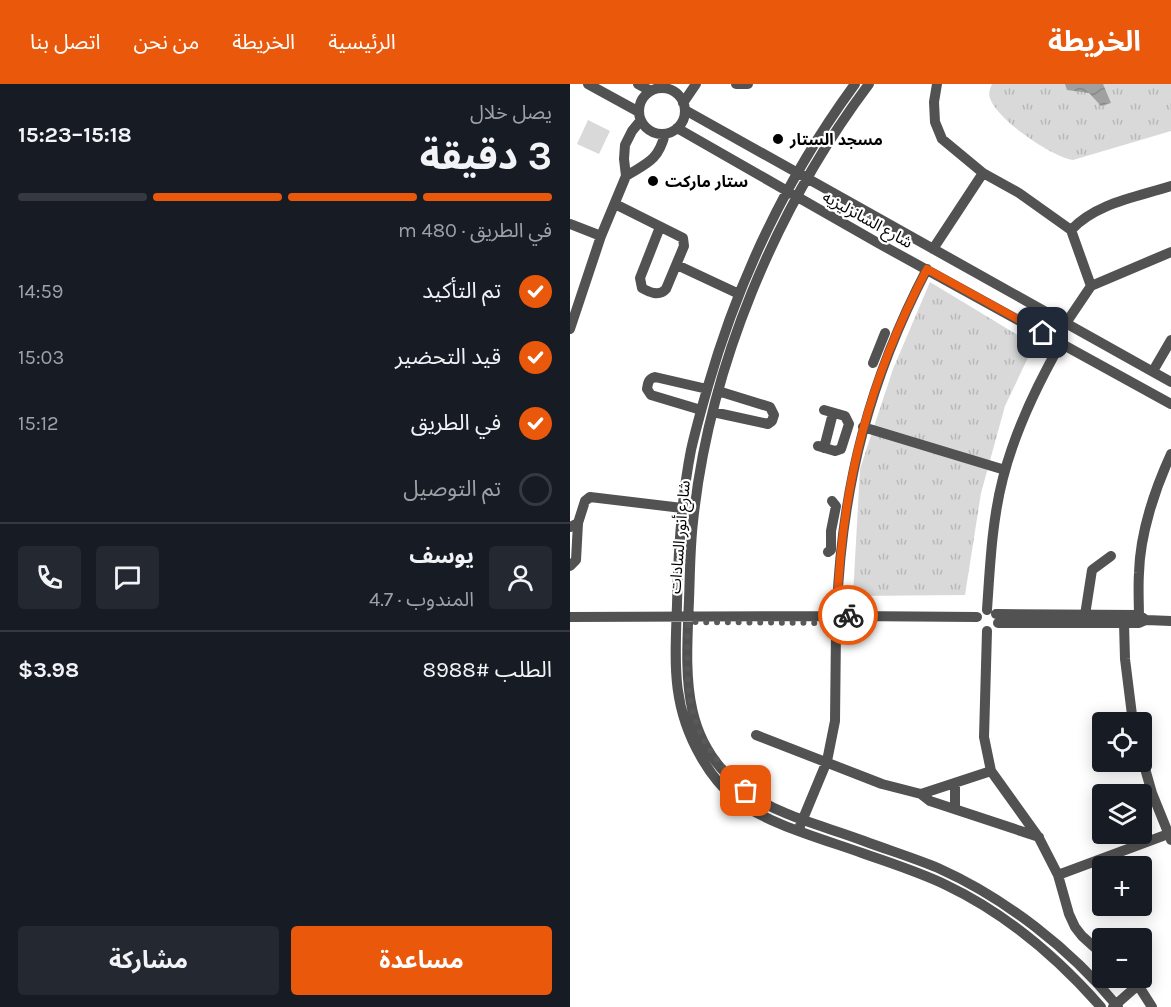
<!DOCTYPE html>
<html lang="ar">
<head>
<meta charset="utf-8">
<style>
	body { margin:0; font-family:Karla,"Noto Sans Arabic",sans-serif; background:#242831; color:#f1f3f6; direction:rtl; height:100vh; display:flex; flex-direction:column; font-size:22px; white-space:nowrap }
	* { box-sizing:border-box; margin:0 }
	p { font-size:20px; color:#9ea1a6 }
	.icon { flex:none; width:33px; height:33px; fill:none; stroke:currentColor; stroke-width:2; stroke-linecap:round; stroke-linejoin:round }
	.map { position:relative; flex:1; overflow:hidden; direction:ltr }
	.side { display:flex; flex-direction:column; background:#171b24; width:570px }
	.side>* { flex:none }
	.controls { position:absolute; left:522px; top:628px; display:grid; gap:12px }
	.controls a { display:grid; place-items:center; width:60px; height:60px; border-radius:6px; background:#171b24; box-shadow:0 3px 15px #0003; font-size:30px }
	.pin { position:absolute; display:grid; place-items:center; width:51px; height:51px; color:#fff; margin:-26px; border-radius:12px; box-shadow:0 3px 9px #0006 }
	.courier { position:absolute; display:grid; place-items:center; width:60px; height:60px; margin:-30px; border:4px solid #ea580c; border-radius:50%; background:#fff; color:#222; box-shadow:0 2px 8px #0007 }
	.headline em { font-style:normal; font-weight:700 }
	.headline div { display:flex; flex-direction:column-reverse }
	.headline { display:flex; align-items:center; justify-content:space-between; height:102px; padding:0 18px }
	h1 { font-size:39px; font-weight:700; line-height:45px }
	.bar { display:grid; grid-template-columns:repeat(4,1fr); gap:9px 6px; align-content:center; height:72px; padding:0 18px }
	.bar i { height:8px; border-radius:4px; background:#363941 }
	.bar .active { background:#ea580c }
	.bar p { grid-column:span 4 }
	.line { display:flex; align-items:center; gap:15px; padding:0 18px; border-top:2px solid #363941 }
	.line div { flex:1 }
	.round { display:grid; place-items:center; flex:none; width:63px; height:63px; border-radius:6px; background:#242831 }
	ol { padding:0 18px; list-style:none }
	li { display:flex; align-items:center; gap:18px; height:66px }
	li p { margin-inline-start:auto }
	li .icon { padding:6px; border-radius:50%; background:#ea580c; color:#fff; stroke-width:4 }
	li:last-child { color:#9ea1a6 }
	li i { width:33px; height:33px; border:3px solid #363941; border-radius:50% }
	.action { display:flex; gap:12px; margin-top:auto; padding:12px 18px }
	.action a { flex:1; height:69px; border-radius:6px; background:#ea580c; color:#fff; font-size:24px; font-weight:700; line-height:69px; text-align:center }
	.action a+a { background:#242831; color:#f1f3f6 }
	header { display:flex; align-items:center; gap:36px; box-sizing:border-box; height:84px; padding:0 30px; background:#ea580c; color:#fff }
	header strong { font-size:28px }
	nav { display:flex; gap:33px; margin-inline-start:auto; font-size:21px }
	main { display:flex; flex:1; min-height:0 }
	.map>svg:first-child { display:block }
	.grass { fill:url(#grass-tufts) }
	.garden { fill:#d9d9d9 }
	.water { fill:url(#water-waves) }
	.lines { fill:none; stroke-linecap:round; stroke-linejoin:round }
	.minor { stroke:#525252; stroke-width:10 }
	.done { stroke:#595959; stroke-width:6; stroke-dasharray:0 10.8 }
	.route { stroke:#ea580c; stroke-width:8 }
	.poi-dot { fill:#000; stroke:#fff; stroke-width:2 }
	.labels { text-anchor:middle; stroke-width:4.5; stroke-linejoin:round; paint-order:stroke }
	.poi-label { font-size:16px; font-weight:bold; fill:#000; stroke:#fff; text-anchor:start }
	.street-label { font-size:16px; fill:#000; stroke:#fff }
</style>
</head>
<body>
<header>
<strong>الخريطة</strong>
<nav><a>الرئيسية</a><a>الخريطة</a><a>من نحن</a><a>اتصل بنا</a></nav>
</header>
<main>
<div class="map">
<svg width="601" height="923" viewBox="0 0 601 923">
	<defs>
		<pattern id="grass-tufts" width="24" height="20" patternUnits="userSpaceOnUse" patternTransform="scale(1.5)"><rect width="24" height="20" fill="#d9d9d9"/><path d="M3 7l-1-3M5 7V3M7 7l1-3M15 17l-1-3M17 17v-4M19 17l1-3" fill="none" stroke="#b8b8b8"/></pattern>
		<pattern id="water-waves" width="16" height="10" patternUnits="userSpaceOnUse" patternTransform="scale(1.5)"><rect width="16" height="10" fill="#a0a0a0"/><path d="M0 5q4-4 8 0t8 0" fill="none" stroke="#888"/></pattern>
	</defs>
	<rect width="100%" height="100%" fill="#fff"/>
	<path class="grass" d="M 422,0 L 601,0 L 601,47 L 503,76 C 482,73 426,35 420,14 C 418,9 420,5 422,0 Z
		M 360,198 L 464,261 L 435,322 L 411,409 L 395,511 L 283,512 L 290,385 L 323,285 Z"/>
	<path class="garden" d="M 18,36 L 40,47 L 29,70 L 7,60 Z"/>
	<path class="water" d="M 495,0 L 533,0 L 541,19 L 531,22 L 519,9 L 497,6 Z"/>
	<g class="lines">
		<path class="minor" d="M 18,0 L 69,28
			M 68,0 L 81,7
			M 166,0 L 178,0
			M 285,0 C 219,90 169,194 138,302 C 132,323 126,344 121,366 C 111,417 108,469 107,521 C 105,579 101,621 131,673 C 140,689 151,703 165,715 C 197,740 253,755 292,769 C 320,779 349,788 376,801 C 437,830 487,873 531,923
			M 299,0 C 206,124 139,283 123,438 C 120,464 120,490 119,516 C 116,590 109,659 177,708 C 211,733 255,742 294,757 C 318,766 344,774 368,784 C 435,814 501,865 548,923
			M 367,0 L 364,18 L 365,38 L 372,55 L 413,89 L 449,109 L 501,146 L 521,202 L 496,239
			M69 27a23 23 0 1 1 46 0a23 23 0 1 1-46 0Z
			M 113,19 L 126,0
			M 115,26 L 601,298
			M 107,44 L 308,159 L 601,320
			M 56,92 C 77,79 88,77 95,50
			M 45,120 L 113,154 L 114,162 L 96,205 C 89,213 79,208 72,204 L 70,194 L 90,143
			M 0,140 L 31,152
			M 501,146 C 526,119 567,113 601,102
			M 363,165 L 413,89
			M 107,181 L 169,210
			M 521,202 L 601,168
			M 0,245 L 31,152 L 56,92 L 54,75 L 55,61 L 62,47 L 71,36
			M 303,279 L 315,249
			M 583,287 L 601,256
			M 131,326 L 81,311 L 77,305 C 78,299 78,295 85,293 L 137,305
			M 143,328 L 198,340 L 202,337 L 204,331 L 200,323 L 148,307
			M 293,343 L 435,386
			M 248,362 L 265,367 L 271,365 L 279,340 L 275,332 L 254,326
			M 254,364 L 263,329
			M 0,443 L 8,439 L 15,417 L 20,413 L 112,424
			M 258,468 L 261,466 L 261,447 L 266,422 L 262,417
			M 0,482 L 6,476 L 8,439
			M 267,524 C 272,401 300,294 357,185
			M256 536a12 12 0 1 1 24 0a12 12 0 1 1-24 0Z
			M 417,526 C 420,482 422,436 433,394 C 445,347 467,301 491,259
			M 426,530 L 569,531 L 576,536 L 601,537
			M 515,531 L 522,486 L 541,472
			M 279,532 L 407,533
			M 0,533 L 256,532
			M 569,536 C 569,520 568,504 569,489 C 570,450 585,405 601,370
			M 428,539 L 569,539 L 576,536
			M 554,539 L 555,575 L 563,639
			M 417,547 L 414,653 L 421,687 L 469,754 L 488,791 L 499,830 L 505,843 L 512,852 L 532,870
			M 186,651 L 312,700 L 351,710 L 360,717 L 469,753
			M 572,674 L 582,709 L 601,756
			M 385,699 L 385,725
			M 351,710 L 421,687
			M 230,742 L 257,677 L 265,637 L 266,547
			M 488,791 L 601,749
			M 560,894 L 568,901 L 582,923
			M 543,923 L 568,901"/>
	</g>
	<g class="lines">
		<path class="done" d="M 176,707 C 117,653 115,614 118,538 L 256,539 L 260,545 L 266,548 L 277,542 L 278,531"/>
		<path class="route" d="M 278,531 L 273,525 L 267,524 C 272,399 299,295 357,185 L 473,249"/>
	</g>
	<g class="poi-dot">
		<circle cx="208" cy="55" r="6"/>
		<circle cx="83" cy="97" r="6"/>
	</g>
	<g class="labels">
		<g class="poi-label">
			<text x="220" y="61">مسجد الستار</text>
			<text x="95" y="103">ستار ماركت</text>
		</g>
		<g class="street-label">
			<text transform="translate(298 135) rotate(29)" y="6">شارع الشانزليزيه</text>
			<text transform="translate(109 453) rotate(-85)" y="6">شارع أنور السادات</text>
		</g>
	</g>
</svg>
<div class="controls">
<a><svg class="icon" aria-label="locate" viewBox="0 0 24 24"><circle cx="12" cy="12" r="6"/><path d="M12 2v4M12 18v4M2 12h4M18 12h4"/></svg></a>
<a><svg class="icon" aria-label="layers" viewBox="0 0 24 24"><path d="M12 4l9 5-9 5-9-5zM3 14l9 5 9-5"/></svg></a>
<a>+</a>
<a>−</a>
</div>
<div class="pin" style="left:176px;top:707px;background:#ea580c"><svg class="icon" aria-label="bag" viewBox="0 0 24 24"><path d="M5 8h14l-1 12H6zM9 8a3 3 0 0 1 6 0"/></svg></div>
<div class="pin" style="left:473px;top:249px;background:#1f2937"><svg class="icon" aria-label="home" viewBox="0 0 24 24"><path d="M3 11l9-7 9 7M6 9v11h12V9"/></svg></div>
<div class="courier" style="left:278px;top:531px"><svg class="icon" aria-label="bike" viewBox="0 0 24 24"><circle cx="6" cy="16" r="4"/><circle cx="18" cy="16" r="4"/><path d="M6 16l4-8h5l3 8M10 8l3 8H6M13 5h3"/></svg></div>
</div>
<section class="side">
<div class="headline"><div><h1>3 دقيقة</h1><p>يصل خلال</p></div><em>15:18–15:23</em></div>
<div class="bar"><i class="active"></i><i class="active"></i><i class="active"></i><i></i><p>في الطريق · 480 m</p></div>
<ol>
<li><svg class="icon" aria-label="check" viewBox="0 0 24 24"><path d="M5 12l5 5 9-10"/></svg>تم التأكيد<p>14:59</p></li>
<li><svg class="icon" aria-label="check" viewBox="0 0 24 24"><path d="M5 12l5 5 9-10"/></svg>قيد التحضير<p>15:03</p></li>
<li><svg class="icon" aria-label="check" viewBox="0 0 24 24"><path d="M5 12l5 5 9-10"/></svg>في الطريق<p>15:12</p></li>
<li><i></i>تم التوصيل</li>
</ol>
<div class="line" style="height:108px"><a class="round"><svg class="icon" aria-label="person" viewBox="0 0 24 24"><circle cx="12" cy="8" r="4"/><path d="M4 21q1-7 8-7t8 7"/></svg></a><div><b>يوسف</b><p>المندوب · 4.7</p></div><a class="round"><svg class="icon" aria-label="chat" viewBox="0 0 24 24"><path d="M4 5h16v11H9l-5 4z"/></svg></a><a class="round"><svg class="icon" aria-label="phone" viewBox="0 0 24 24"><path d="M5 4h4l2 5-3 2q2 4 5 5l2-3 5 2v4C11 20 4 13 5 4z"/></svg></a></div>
<div class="line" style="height:78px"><div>الطلب #8988</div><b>$3.98</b></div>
<div class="action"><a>مساعدة</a><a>مشاركة</a></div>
</section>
</main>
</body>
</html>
